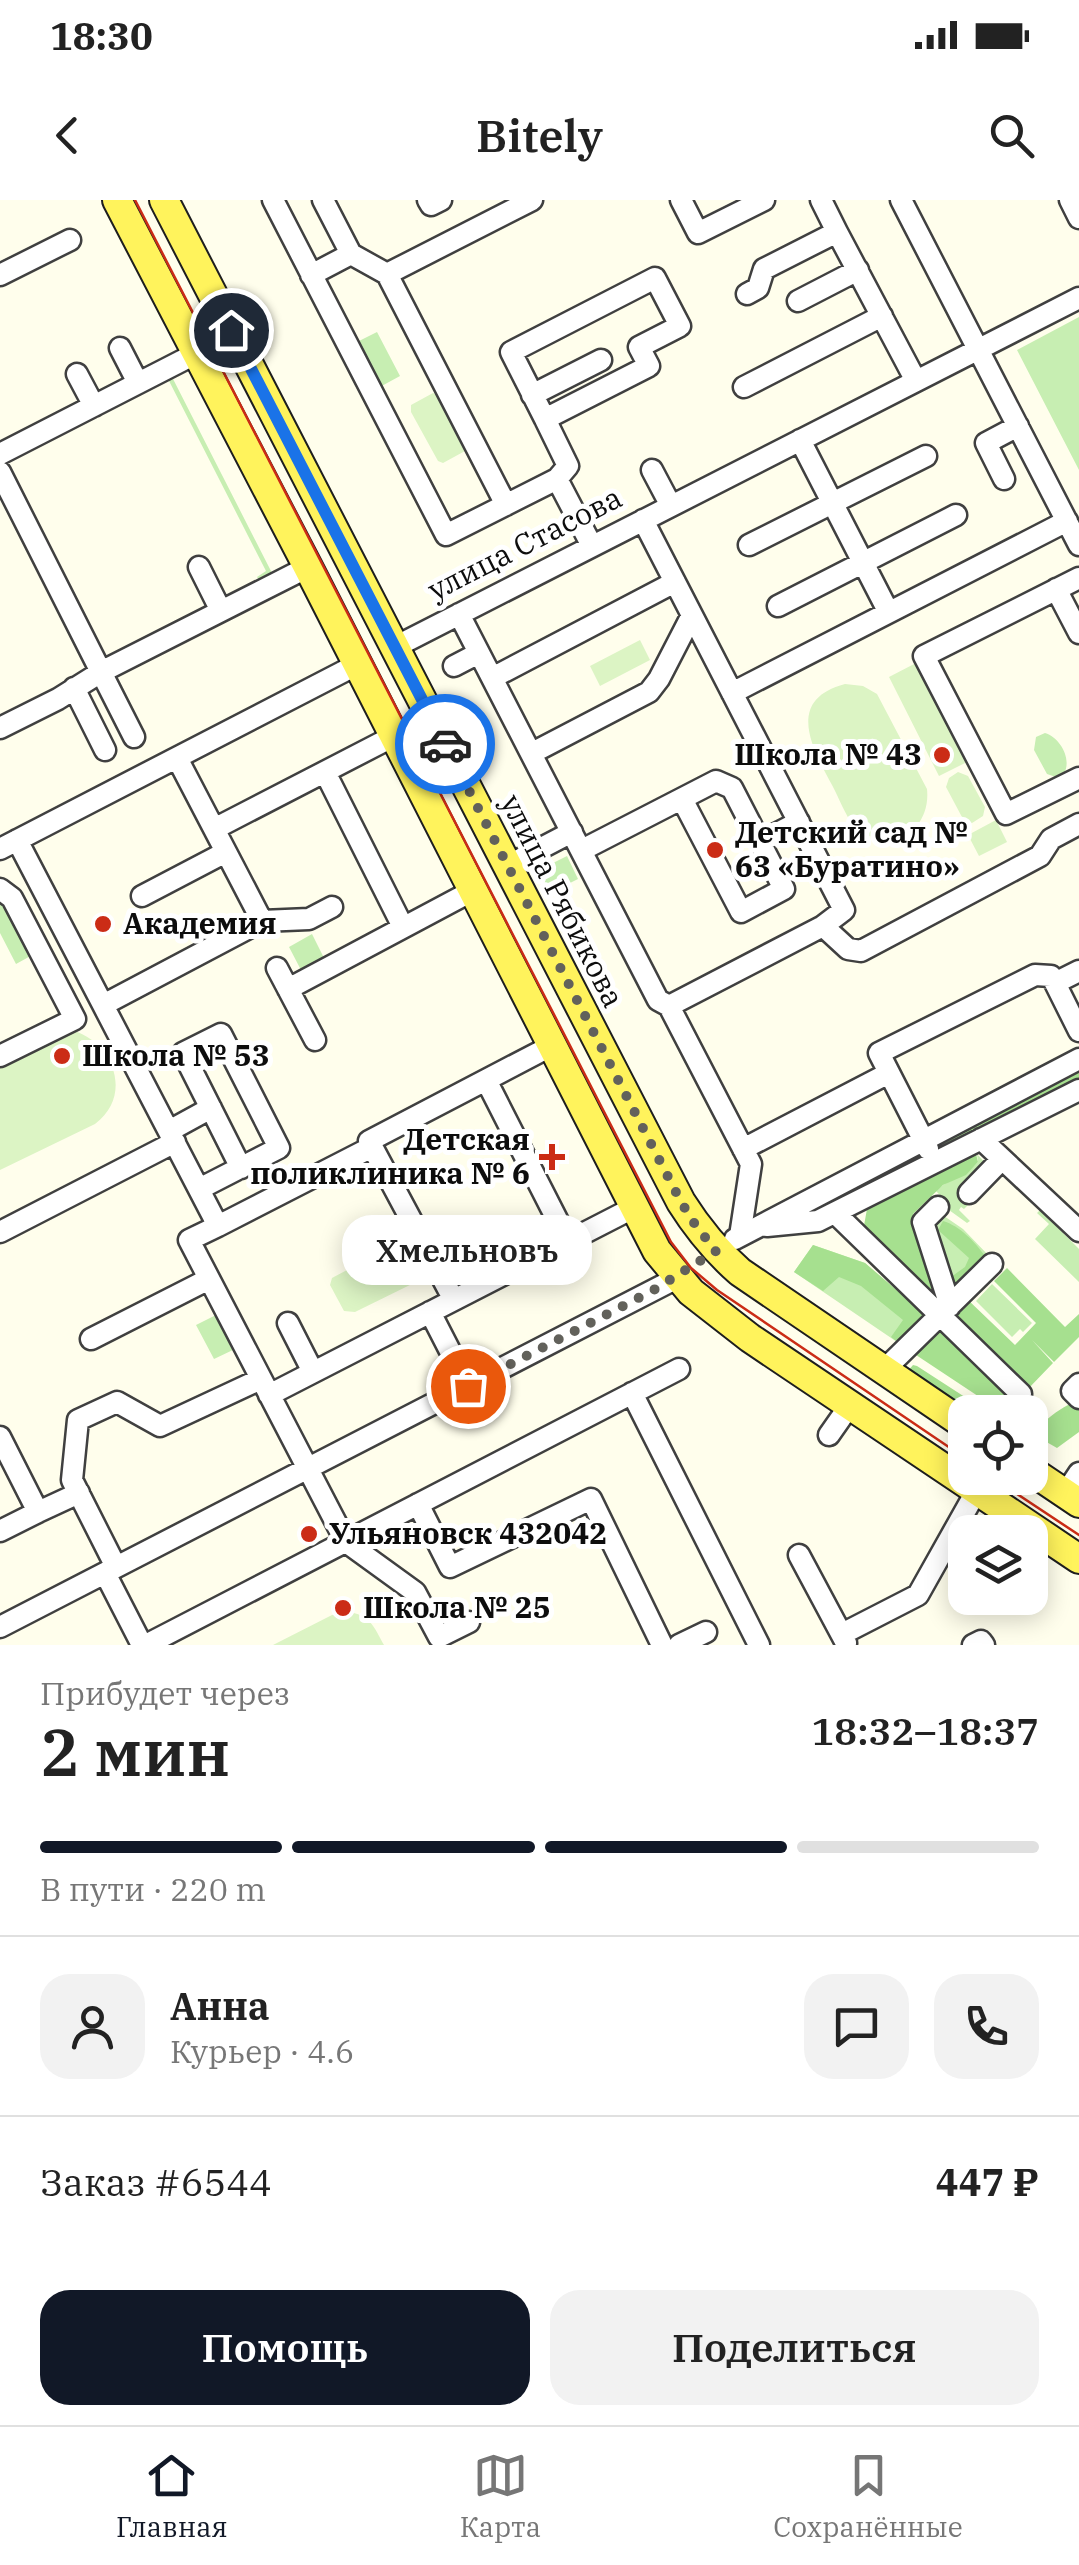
<!DOCTYPE html>
<html lang="ru">
<head>
<meta charset="utf-8">
<style>
	body { margin:0; font-family:"IBM Plex Serif",serif; background:#f2f2f2; color:#222; height:100vh; display:flex; flex-direction:column; font-size:38px; white-space:nowrap }
	* { box-sizing:border-box; margin:0 }
	p { font-size:32px; color:#767676 }
	.icon { flex:none; width:55px; height:55px; fill:none; stroke:currentColor; stroke-width:2; stroke-linecap:round; stroke-linejoin:round }
	.map { position:relative; height:1445px; overflow:hidden }
	.details { display:flex; flex-direction:column; background:#fff; flex:1 }
	.details>* { flex:none }
	.buttons { position:absolute; left:948px; top:1195px; display:grid; gap:20px }
	.buttons a { display:grid; place-items:center; width:100px; height:100px; border-radius:20px; background:#fff; box-shadow:0 5px 25px #0003; font-size:50px }
	.pin { position:absolute; display:grid; place-items:center; width:85px; height:85px; color:#fff; margin:-42px; border:5px solid #fff; border-radius:50%; box-shadow:0 2px 10px #0007 }
	.courier { position:absolute; display:grid; place-items:center; width:100px; height:100px; margin:-50px; border:8px solid #1a73e8; border-radius:50%; background:#fff; color:#222; box-shadow:0 2px 12px #0007 }
	.bubble { position:absolute; height:70px; border-radius:30px; background:#fff; box-shadow:0 5px 25px #0003; font-size:32px; font-weight:600; line-height:70px; text-align:center }
	.overview em { font-style:normal; font-weight:600 }
	.overview div { display:flex; flex-direction:column-reverse }
	.overview { display:flex; align-items:center; justify-content:space-between; height:170px; padding:0 40px }
	h1 { font-size:65px; font-weight:600; line-height:75px }
	.bar { display:grid; grid-template-columns:repeat(4,1fr); gap:15px 10px; align-content:center; height:120px; padding:0 40px }
	.bar i { height:12px; border-radius:8px; background:#e0e0e0 }
	.bar .active { background:#111827 }
	.bar p { grid-column:span 4 }
	.line { display:flex; align-items:center; gap:25px; padding:0 40px; border-top:2px solid #e0e0e0 }
	.line div { flex:1 }
	.round { display:grid; place-items:center; flex:none; width:105px; height:105px; border-radius:30px; background:#f2f2f2 }
	.cta { display:flex; gap:20px; margin-top:auto; padding:20px 40px }
	.cta a { flex:1; height:115px; border-radius:30px; background:#111827; color:#fff; font-size:40px; font-weight:600; line-height:115px; text-align:center }
	.cta a+a { background:#f2f2f2; color:#222 }
	.status { display:flex; justify-content:space-between; align-items:center; height:70px; padding:0 50px; background:#fff; direction:ltr }
	.status svg { height:28px; fill:currentColor }
	header { display:flex; justify-content:space-between; align-items:center; height:130px; padding:0 40px; background:#fff; font-size:45px; font-weight:600 }
	.tab-bar { display:flex; justify-content:space-around; align-items:center; height:140px; border-top:2px solid #e0e0e0; background:#fff; font-size:28px; color:#767676 }
	.tab-bar a { display:grid; justify-items:center; gap:5px }
	.tab-bar .active { color:#111827 }
	.map>svg:first-child { display:block }
	.green { fill:#c7eeb2 }
	.forest { fill:#a6e08f }
	.pitch { fill:#dcf4c4 }
	.lines { fill:none; stroke-linecap:round; stroke-linejoin:round }
	.minor-casing { stroke:#404040; stroke-width:25 }
	.major-casing { stroke:#1e1e1e; stroke-width:32 }
	.minor { stroke:#fff; stroke-width:20 }
	.major { stroke:#fff35c; stroke-width:28 }
	.tram { stroke:#cb2c16; stroke-width:2.5 }
	.done { stroke:#62615b; stroke-width:10; stroke-dasharray:0 18 }
	.route { stroke:#1a73e8; stroke-width:12 }
	.poi-dot { fill:#cb2c16; stroke:#fff; stroke-width:4 }
	.labels { text-anchor:middle; stroke-width:10; stroke-linejoin:round; paint-order:stroke }
	.street-label { font-size:30px; fill:#0d0d0d; stroke:#fff }
	.poi-label { font-size:30px; font-weight:bold; fill:#0d0d0d; stroke:#fff; text-anchor:start }
</style>
</head>
<body>
<div class="status"><b>18:30</b><svg viewBox="0 0 49 12"><path d="M0 12V9h3v3zM5 12V6h3v6zM10 12V3h3v9zM15 12V0h3v12zM26 1h20v11H26zM47 4h2v5h-2z"/></svg></div>
<header><svg class="icon" aria-label="back" viewBox="0 0 24 24"><path d="M15 5l-7 7 7 7"/></svg>Bitely<svg class="icon" aria-label="search" viewBox="0 0 24 24"><circle cx="10" cy="10" r="6"/><path d="M15 15l6 6"/></svg></header>
<div class="map">
<svg width="1079" height="1445" viewBox="0 0 1079 1445">
	<rect width="100%" height="100%" fill="#fffeec"/>
	<path class="green" d="M 1079,117 L 1079,270 L 1017,150 Z
		M 377,132 L 400,176 L 378,188 L 355,143 Z
		M 171,175 L 272,373 L 259,380 L 257,377 L 266,371 L 167,177 Z
		M 1045,533 C 1061,538 1073,561 1063,575 L 1056,577 L 1047,574 L 1034,550 L 1036,537 Z
		M 567,656 L 578,679 L 550,693 L 539,670 Z
		M 0,695 L 36,753 L 16,764 L 0,733 Z
		M 312,734 L 324,758 L 301,770 L 289,747 Z
		M 977,954 L 987,965 L 972,1001 L 964,1009 L 961,1007 L 959,1010 L 970,1021 L 967,1023 L 949,1010 L 949,1005 L 936,991 C 949,978 963,979 978,962 Z
		M 1040,1010 L 1079,1049 L 1079,1082 L 1035,1039 L 1049,1024 L 1037,1013 Z
		M 944,1016 L 963,1029 L 990,1057 L 958,1091 L 946,1083 L 932,1028 Z
		M 813,1045 L 865,1063 L 928,1117 L 900,1144 L 794,1072 Z
		M 992,1084 L 1032,1123 L 1023,1132 L 1020,1129 L 1012,1137 L 976,1101 Z
		M 218,1114 L 235,1149 L 214,1159 L 196,1125 Z"/>
	<path class="forest" d="M 1079,866 L 1079,881 L 945,949 L 940,938 Z
		M 976,954 L 978,962 L 966,975 L 943,985 L 913,1014 L 944,1103 L 941,1107 L 863,1031 L 867,1009 Z
		M 943,1021 C 960,1026 975,1042 985,1056 L 985,1059 L 958,1085 L 950,1083 L 951,1077 L 965,1067 L 969,1058 L 938,1030 Z
		M 813,1045 L 865,1063 L 928,1117 L 900,1144 L 891,1137 L 903,1120 L 861,1086 L 839,1077 L 823,1091 L 794,1072 Z
		M 1007,1068 L 1065,1127 L 1079,1114 L 1079,1137 L 1054,1162 L 1032,1140 L 1053,1163 L 1027,1190 L 950,1115 L 966,1098 L 1015,1145 L 1036,1123 L 994,1081 Z
		M 938,1128 L 1028,1212 L 1002,1212 L 913,1153 Z
		M 913,1165 L 917,1166 L 988,1212 L 966,1212 L 907,1172 Z
		M 1072,1203 L 1079,1207 L 1079,1232 L 1057,1248 L 1036,1236 C 1041,1221 1058,1210 1072,1203 Z"/>
	<path class="pitch" d="M 433,193 L 439,196 L 466,245 L 465,251 L 443,263 L 438,261 L 411,212 L 411,205 Z
		M 640,440 L 650,460 L 600,486 L 590,466 Z
		M 916,463 L 967,562 L 939,576 L 889,477 Z
		M 845,484 L 863,486 L 877,494 L 927,589 C 930,617 912,642 882,639 C 873,638 861,634 854,626 C 845,615 839,598 832,585 C 812,548 785,500 845,484 Z
		M 958,572 L 968,576 L 985,607 L 983,616 L 972,623 L 963,619 L 946,587 L 949,578 Z
		M 996,620 L 1007,642 L 979,656 L 968,635 Z
		M 68,829 C 112,839 135,894 95,924 L 0,970 L 0,860 Z
		M 394,1045 C 411,1045 421,1067 416,1082 L 355,1112 L 344,1111 L 330,1085 L 332,1078 Z
		M 347,1412 C 370,1414 374,1427 384,1445 L 273,1445 L 332,1415 Z"/>
	<g class="lines">
		<g class="minor-casing">
			<path id="minor" d="M 273,0 L 446,335 L 557,279 L 592,346
				M 323,0 L 351,54
				M 428,0 L 431,5 L 441,0
				M 681,0 L 698,33 L 764,0
				M 821,0 L 837,32
				M 901,0 L 1079,345
				M 1070,0 L 1079,18
				M 387,74 L 532,0
				M 0,75 L 70,40
				M 311,75 L 351,54 L 387,74 L 506,305
				M 747,94 L 758,88 L 764,69 L 837,32 L 916,181
				M 798,101 L 858,70
				M 120,148 L 138,183
				M 77,174 L 94,206
				M 744,187 L 882,116
				M 532,195 L 601,160
				M 545,219 L 511,152 L 655,78 L 680,126 L 639,147 L 649,166 L 545,219 L 568,266 L 557,279
				M 800,240 L 888,411
				M 0,254 L 197,153
				M 652,270 L 671,306
				M 0,272 L 101,472 L 308,367
				M 1004,279 L 986,243 L 1018,226
				M 643,320 L 844,710 L 823,726 L 669,806
				M 749,345 L 926,256
				M 199,367 L 221,411
				M 1079,378 L 924,456 L 1006,614 L 1079,578
				M 1056,389 L 1079,433
				M 778,406 L 956,315
				M 459,414 L 658,800 L 669,806 L 751,964 L 740,1036
				M 395,447 L 1079,98
				M 454,466 L 479,453
				M 492,478 L 675,382
				M 74,488 L 105,550
				M 732,493 L 1067,321
				M 0,528 L 58,499 L 101,472 L 134,537
				M 532,553 L 649,492 L 659,479 L 692,415
				M 325,572 L 403,727
				M 214,629 L 394,536
				M 17,640 L 103,805 L 262,721 L 177,558
				M 760,642 L 799,622
				M 0,649 L 358,464
				M 582,650 C 626,627 671,604 716,581 L 732,588 L 784,689 L 741,712 L 682,599
				M 507,666 L 572,632
				M 0,689 L 12,698 L 75,819 L 0,856
				M 142,696 L 226,652
				M 262,721 L 309,719 L 332,707
				M 823,726 L 848,749 L 861,751 L 1040,656 L 1051,639 L 1079,624
				M 277,768 L 315,840
				M 1055,783 L 1079,831
				M 288,789 L 472,691
				M 103,805 L 218,1026 L 189,1040 L 346,1342 L 415,1392 L 439,1437 L 469,1422
				M 486,880 L 568,1041
				M 169,931 L 211,908
				M 981,939 L 1079,1031
				M 743,949 L 889,873
				M 928,949 L 879,853 L 1035,775 L 1051,776 L 1055,783 L 1079,771
				M 199,989 L 279,948 L 221,834 L 183,853 L 241,968
				M 969,993 L 1002,959
				M 938,1007 L 923,1022 L 950,1106
				M 835,1013 L 1021,1194
				M 218,1026 L 372,947
				M 767,1026 L 818,1021 L 1079,890
				M 0,1032 L 175,942
				M 735,1039 L 1079,859
				M 454,1100 L 369,941 L 551,846
				M 430,1112 L 468,1186
				M 288,1123 L 313,1172
				M 91,1139 L 209,1079
				M 884,1170 L 992,1064
				M 1079,1184 L 1072,1191 L 1079,1198
				M 632,1193 L 759,1445
				M 269,1195 L 633,1008
				M 829,1235 L 850,1205
				M 0,1237 L 38,1312 L 79,1293
				M 1065,1294 L 1079,1273
				M 418,1304 L 450,1367 L 591,1299 L 662,1445
				M 0,1331 L 38,1312
				M 799,1355 L 846,1443
				M 116,1367 L 72,1280 L 78,1220 L 117,1202 L 160,1226 L 261,1179
				M 105,1373 L 142,1445
				M 0,1427 L 677,1078
				M 842,1434 L 918,1395 L 977,1290
				M 146,1445 L 679,1169
				M 679,1445 L 706,1432
				M 973,1445 L 981,1441 L 984,1445"/>
		</g>
		<g class="major-casing">
			<path id="major" d="M 117,0 L 308,367 L 657,1051 L 691,1092 L 750,1138 L 1079,1359
				M 164,0 L 681,1002 C 698,1029 716,1051 740,1072 L 965,1225
				M 1030,1270 L 1079,1303"/>
		</g>
		<use href="#minor" class="minor"/>
		<use href="#major" class="major"/>
		<path class="tram" d="M 135,0 L 671,1042 L 691,1068 L 717,1090 L 965,1258
			M 993,1278 L 1079,1335"/>
	</g>
	<g class="lines">
		<path class="done" d="M 445,544 L 681,1002 L 696,1026 L 716,1051 L 652,1091 L 468,1186"/>
		<path class="route" d="M 231,130 L 445,544"/>
	</g>
	<g class="poi-dot">
		<circle cx="942" cy="555" r="10"/>
		<circle cx="715" cy="650" r="10"/>
		<circle cx="103" cy="724" r="10"/>
		<circle cx="62" cy="856" r="10"/>
		<path d="M547 942h10v10h10v10h-10v10h-10v-10h-10v-10h10z"/>
		<circle cx="309" cy="1334" r="10"/>
		<circle cx="343" cy="1408" r="10"/>
	</g>
	<g class="labels">
		<g class="street-label">
			<text transform="translate(525 344) rotate(-27)" y="10">улица Стасова</text>
			<text transform="translate(562 701) rotate(63)" y="10">улица Рябикова</text>
		</g>
		<g class="poi-label">
			<text x="922" y="565" text-anchor="end">Школа № 43</text>
			<text x="735" y="643">Детский сад №<tspan x="735" dy="34">63 «Буратино»</tspan></text>
			<text x="123" y="734">Академия</text>
			<text x="82" y="866">Школа № 53</text>
			<text x="530" y="950" text-anchor="end">Детская<tspan x="530" dy="34">поликлиника № 6</tspan></text>
			<text x="329" y="1344">Ульяновск 432042</text>
			<text x="363" y="1418">Школа № 25</text>
		</g>
	</g>
</svg>
<div class="buttons">
<a><svg class="icon" aria-label="locate" viewBox="0 0 24 24"><circle cx="12" cy="12" r="6"/><path d="M12 2v4M12 18v4M2 12h4M18 12h4"/></svg></a>
<a><svg class="icon" aria-label="layers" viewBox="0 0 24 24"><path d="M12 4l9 5-9 5-9-5zM3 14l9 5 9-5"/></svg></a>
</div>
<div class="pin" style="left:468px;top:1186px;background:#ea580c"><svg class="icon" aria-label="bag" viewBox="0 0 24 24"><path d="M5 8h14l-1 12H6zM9 8a3 3 0 0 1 6 0"/></svg></div>
<div class="pin" style="left:231px;top:130px;background:#1f2937"><svg class="icon" aria-label="home" viewBox="0 0 24 24"><path d="M3 11l9-7 9 7M6 9v11h12V9"/></svg></div>
<div class="courier" style="left:445px;top:544px"><svg class="icon" aria-label="car" viewBox="0 0 24 24"><path d="M5 17H2v-5l4-1 3-4h7l3 4 3 1v5h-3M9 17h6M6 11h13"/><circle cx="7" cy="17" r="2"/><circle cx="17" cy="17" r="2"/></svg></div>
<div class="bubble" style="left:342px;top:1015px;width:250px">Хмельновъ</div>
</div>
<section class="details">
<div class="overview"><div><h1>2 мин</h1><p>Прибудет через</p></div><em>18:32–18:37</em></div>
<div class="bar"><i class="active"></i><i class="active"></i><i class="active"></i><i></i><p>В пути · 220 m</p></div>
<div class="line" style="height:180px"><a class="round"><svg class="icon" aria-label="person" viewBox="0 0 24 24"><circle cx="12" cy="8" r="4"/><path d="M4 21q1-7 8-7t8 7"/></svg></a><div><b>Анна</b><p>Курьер · 4.6</p></div><a class="round"><svg class="icon" aria-label="chat" viewBox="0 0 24 24"><path d="M4 5h16v11H9l-5 4z"/></svg></a><a class="round"><svg class="icon" aria-label="phone" viewBox="0 0 24 24"><path d="M5 4h4l2 5-3 2q2 4 5 5l2-3 5 2v4C11 20 4 13 5 4z"/></svg></a></div>
<div class="line" style="height:130px"><div>Заказ #6544</div><b>447 ₽</b></div>
<div class="cta"><a>Помощь</a><a>Поделиться</a></div>
</section>
<nav class="tab-bar">
<a class="active"><svg class="icon" aria-label="home" viewBox="0 0 24 24"><path d="M3 11l9-7 9 7M6 9v11h12V9"/></svg>Главная</a>
<a><svg class="icon" aria-label="map" viewBox="0 0 24 24"><path d="M3 6l6-2 6 2 6-2v14l-6 2-6-2-6 2zM9 4v14M15 6v14"/></svg>Карта</a>
<a><svg class="icon" aria-label="saved" viewBox="0 0 24 24"><path d="M7 4h10v16l-5-4-5 4z"/></svg>Сохранённые</a>
</nav>
</body>
</html>
